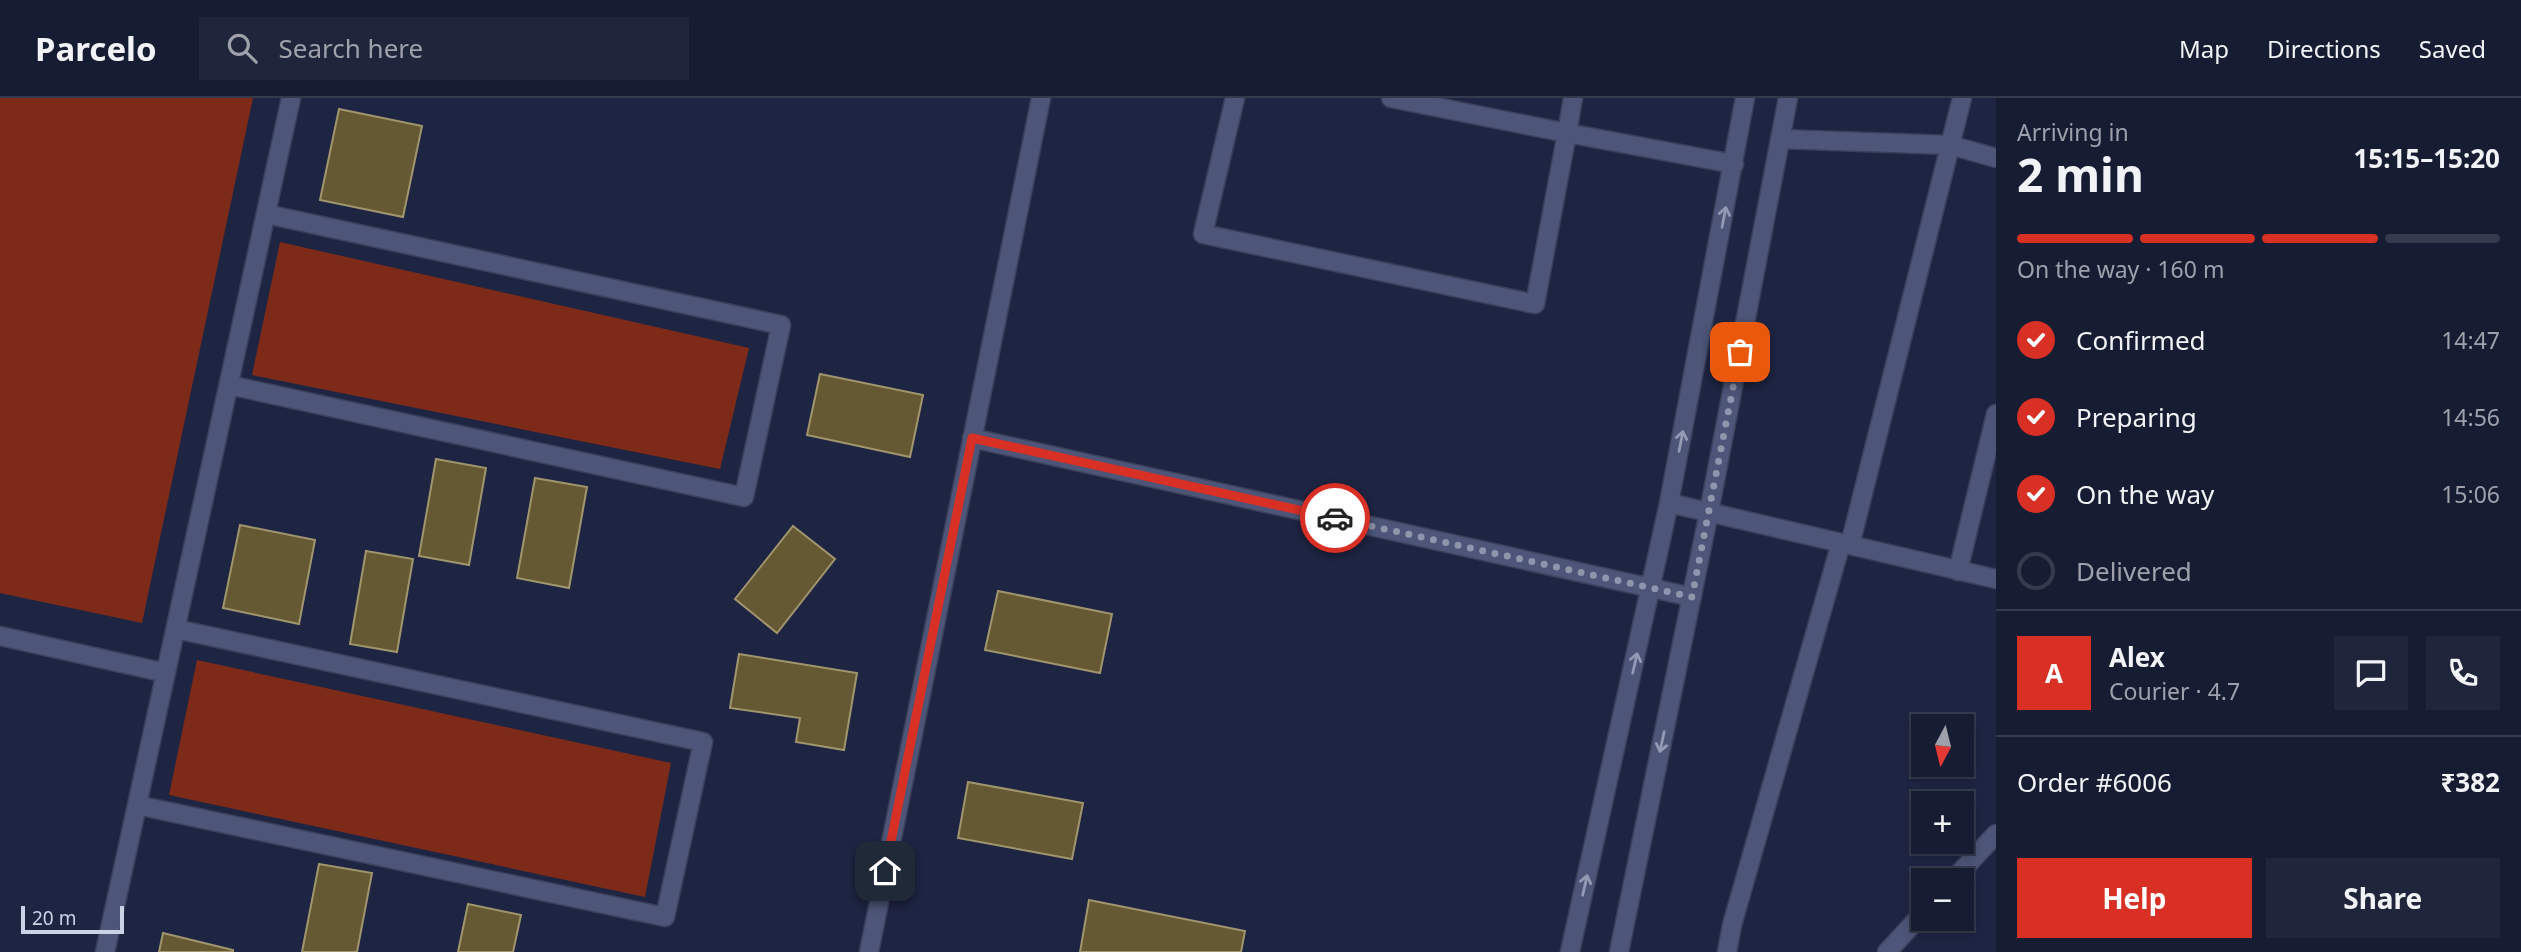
<!DOCTYPE html>
<html lang="en">
<head>
<meta charset="utf-8">
<style>
	body { margin:0; font-family:"Noto Sans",sans-serif; background:#1f253a; color:#f1f3f6; height:100vh; display:flex; flex-direction:column; font-size:26px; white-space:nowrap }
	* { box-sizing:border-box; margin:0 }
	p { font-size:23px; color:#9ea1ac }
	.icon { flex:none; width:38px; height:38px; fill:none; stroke:currentColor; stroke-width:2; stroke-linecap:round; stroke-linejoin:round }
	.map { position:relative; flex:1; overflow:hidden }
	.details { display:flex; flex-direction:column; background:#161c32; width:525px }
	.details>* { flex:none }
	.needle { width:46px; rotate:187deg }
	.buttons { position:absolute; left:1911px; top:616px; display:grid; gap:14px }
	.buttons a { display:grid; place-items:center; width:63px; height:63px; border-radius:0px; background:#161c32; box-shadow:0 4px 10px #0003,0 0 0 2px #353a4d; font-size:35px }
	.scale { position:absolute; left:21px; bottom:18px; width:103px; box-sizing:border-box; padding-left:7px; border:4px solid #ccd2e6; border-top:0; font-size:19px; line-height:24px; white-space:nowrap; color:#ccd2e6; -webkit-text-stroke:5px #1e2543; paint-order:stroke }
	.pin { position:absolute; display:grid; place-items:center; width:60px; height:60px; color:#fff; margin:-30px; border-radius:14px; box-shadow:0 4px 10px #0006 }
	.courier { position:absolute; display:grid; place-items:center; width:70px; height:70px; margin:-35px; border:5px solid #d93025; border-radius:50%; background:#fff; color:#222; box-shadow:0 2px 9px #0007 }
	.summary em { font-style:normal; font-weight:700 }
	.summary div { display:flex; flex-direction:column-reverse }
	.summary { display:flex; align-items:center; justify-content:space-between; height:119px; padding:0 21px }
	h1 { font-size:46px; font-weight:700; line-height:52px }
	.bar { display:grid; grid-template-columns:repeat(4,1fr); gap:10px 7px; align-content:center; height:84px; padding:0 21px }
	.bar i { height:9px; border-radius:5px; background:#353a4d }
	.bar .on { background:#d93025 }
	.bar p { grid-column:span 4 }
	.line { display:flex; align-items:center; gap:18px; padding:0 21px; border-top:2px solid #353a4d }
	.line div { flex:1 }
	.round { display:grid; place-items:center; flex:none; width:74px; height:74px; border-radius:0px; background:#1f253a }
	ol { padding:0 21px; list-style:none }
	li { display:flex; align-items:center; gap:21px; height:77px }
	li p { margin-inline-start:auto }
	li .icon { padding:7px; border-radius:50%; background:#d93025; color:#fff; stroke-width:4 }
	li:last-child { color:#9ea1ac }
	li i { width:38px; height:38px; border:4px solid #353a4d; border-radius:50% }
	.cta { display:flex; gap:14px; margin-top:auto; padding:14px 21px }
	.cta a { flex:1; height:80px; border-radius:0px; background:#d93025; color:#fff; font-size:28px; font-weight:700; line-height:80px; text-align:center }
	.cta a+a { background:#1f253a; color:#f1f3f6 }
	header { display:flex; align-items:center; gap:42px; box-sizing:border-box; height:98px; padding:0 35px; background:#161c32; border-bottom:2px solid #353a4d }
	header strong { font-size:33px }
	nav { display:flex; gap:38px; margin-inline-start:auto; font-size:24px }
	.search { width:490px; height:63px; background:#1f253a; display:flex; align-items:center; gap:18px; box-sizing:border-box; padding:0 24px; border-radius:0px; color:#9ea1ac; font-size:26px }
	main { display:flex; flex:1; min-height:0 }
	.map>svg:first-child { display:block }
	.green { fill:#7e2a19 }
	.building { fill:#655933; stroke:#a1956e; stroke-width:2 }
	.lines { fill:none; stroke-linecap:round; stroke-linejoin:round }
	.service-casing { stroke:#3c405a; stroke-width:21 }
	.minor-casing { stroke:#3c405a; stroke-width:21 }
	.tertiary-casing { stroke:#3c405a; stroke-width:21 }
	.service { stroke:#4d5578; stroke-width:18 }
	.minor { stroke:#4d5578; stroke-width:18 }
	.tertiary { stroke:#4d5578; stroke-width:18 }
	.oneway { stroke:#939ab4 }
	.done { stroke:#8f95ad; stroke-width:7; stroke-dasharray:0 12.6 }
	.route { stroke:#d93025; stroke-width:9 }
</style>
</head>
<body>
<header>
<strong>Parcelo</strong>
<div class="search"><svg class="icon" aria-label="search" viewBox="0 0 24 24"><circle cx="10" cy="10" r="6"/><path d="M15 15l6 6"/></svg>Search here</div>
<nav><a>Map</a><a>Directions</a><a>Saved</a></nav>
</header>
<main>
<div class="map">
<svg width="1996" height="854" viewBox="0 0 1996 854">
	<rect width="100%" height="100%" fill="#1e2543"/>
	<path class="green" d="M 0,0 L 253,0 L 142,525 L 0,495 Z
		M 280,144 L 749,250 L 720,371 L 252,277 Z
		M 197,562 L 671,665 L 645,799 L 169,697 Z"/>
	<path class="building" d="M 339,11 L 422,28 L 403,119 L 320,102 Z
		M 820,276 L 923,297 L 910,359 L 807,337 Z
		M 436,361 L 486,370 L 469,467 L 419,458 Z
		M 535,380 L 587,389 L 569,490 L 517,480 Z
		M 240,427 L 315,442 L 299,526 L 223,510 Z
		M 793,428 L 835,461 L 777,535 L 735,501 Z
		M 366,453 L 413,461 L 397,554 L 350,546 Z
		M 998,493 L 1112,516 L 1100,575 L 985,552 Z
		M 739,556 L 857,575 L 844,652 L 796,644 L 800,620 L 730,610 Z
		M 968,684 L 1083,705 L 1072,761 L 958,740 Z
		M 319,766 L 372,775 L 357,854 L 302,854 Z
		M 1089,802 L 1245,833 L 1241,854 L 1080,854 Z
		M 468,806 L 521,817 L 513,854 L 458,854 Z
		M 163,835 L 233,852 L 233,854 L 159,854 Z"/>
	<g class="lines">
		<g class="service-casing">
			<path id="service" d="M 1235,0 L 1203,136 L 1535,206 L 1567,35 L 1734,66
				M 1391,0 L 1567,35 L 1573,0"/>
		</g>
		<g class="minor-casing">
			<path id="minor" d="M 1780,41 L 1950,47 L 1996,60
				M 229,287 L 744,399 L 781,227 L 266,116
				M 972,340 L 1692,499
				M 1850,447 L 1962,0
				M 1958,473 L 1996,316
				M 0,538 L 166,575
				M 137,707 L 665,819 L 703,644 L 176,531
				M 1953,782 L 1996,736
				M 105,854 L 291,0
				M 869,854 L 1041,0
				M 1727,854 L 1732,827 L 1841,445
				M 1887,854 L 1923,815"/>
		</g>
		<g class="tertiary-casing">
			<path id="tertiary" d="M 1669,405 L 1996,481
				M 1570,854 L 1669,405 L 1745,0
				M 1619,854 L 1709,414 L 1788,0"/>
		</g>
		<use href="#service" class="service"/>
		<use href="#minor" class="minor"/>
		<use href="#tertiary" class="tertiary"/>
	</g>
	<defs><path id="oneway-shaft" d="M-6 0H5M1.5-3L5.5 0L1.5 3" fill="none" stroke-width="1.6" stroke-linecap="round" stroke-linejoin="round" transform="scale(1.75)"/></defs>
	<g class="oneway">
		<use href="#oneway-shaft" transform="translate(1724 119) rotate(-79)"/>
		<use href="#oneway-shaft" transform="translate(1681 343) rotate(-79)"/>
		<use href="#oneway-shaft" transform="translate(1635 565) rotate(-77)"/>
		<use href="#oneway-shaft" transform="translate(1662 644) rotate(102)"/>
		<use href="#oneway-shaft" transform="translate(1585 787) rotate(-77)"/>
	</g>
	<g class="lines">
		<path class="done" d="M 1335,420 L 1692,499 L 1740,254"/>
		<path class="route" d="M 885,773 L 972,340 L 1335,420"/>
	</g>
</svg>
<div class="buttons">
<a><svg class="needle" viewBox="-14 -14 28 28"><path d="M0-13l5 13h-10z" fill="#e53935"/><path d="M0 13l5-13h-10z" fill="#9ea1ac"/></svg></a>
<a>+</a>
<a>−</a>
</div>
<div class="scale">20 m</div>
<div class="pin" style="left:1740px;top:254px;background:#ea580c"><svg class="icon" aria-label="bag" viewBox="0 0 24 24"><path d="M5 8h14l-1 12H6zM9 8a3 3 0 0 1 6 0"/></svg></div>
<div class="pin" style="left:885px;top:773px;background:#1f2937"><svg class="icon" aria-label="home" viewBox="0 0 24 24"><path d="M3 11l9-7 9 7M6 9v11h12V9"/></svg></div>
<div class="courier" style="left:1335px;top:420px"><svg class="icon" aria-label="car" viewBox="0 0 24 24"><path d="M5 17H2v-5l4-1 3-4h7l3 4 3 1v5h-3M9 17h6M6 11h13"/><circle cx="7" cy="17" r="2"/><circle cx="17" cy="17" r="2"/></svg></div>
</div>
<section class="details">
<div class="summary"><div><h1>2 min</h1><p>Arriving in</p></div><em>15:15–15:20</em></div>
<div class="bar"><i class="on"></i><i class="on"></i><i class="on"></i><i></i><p>On the way · 160 m</p></div>
<ol>
<li><svg class="icon" aria-label="check" viewBox="0 0 24 24"><path d="M5 12l5 5 9-10"/></svg>Confirmed<p>14:47</p></li>
<li><svg class="icon" aria-label="check" viewBox="0 0 24 24"><path d="M5 12l5 5 9-10"/></svg>Preparing<p>14:56</p></li>
<li><svg class="icon" aria-label="check" viewBox="0 0 24 24"><path d="M5 12l5 5 9-10"/></svg>On the way<p>15:06</p></li>
<li><i></i>Delivered</li>
</ol>
<div class="line" style="height:126px"><b class="round" style="background:#d93025;color:#fff">A</b><div><b>Alex</b><p>Courier · 4.7</p></div><a class="round"><svg class="icon" aria-label="chat" viewBox="0 0 24 24"><path d="M4 5h16v11H9l-5 4z"/></svg></a><a class="round"><svg class="icon" aria-label="phone" viewBox="0 0 24 24"><path d="M5 4h4l2 5-3 2q2 4 5 5l2-3 5 2v4C11 20 4 13 5 4z"/></svg></a></div>
<div class="line" style="height:91px"><div>Order #6006</div><b>₹382</b></div>
<div class="cta"><a>Help</a><a>Share</a></div>
</section>
</main>
</body>
</html>
